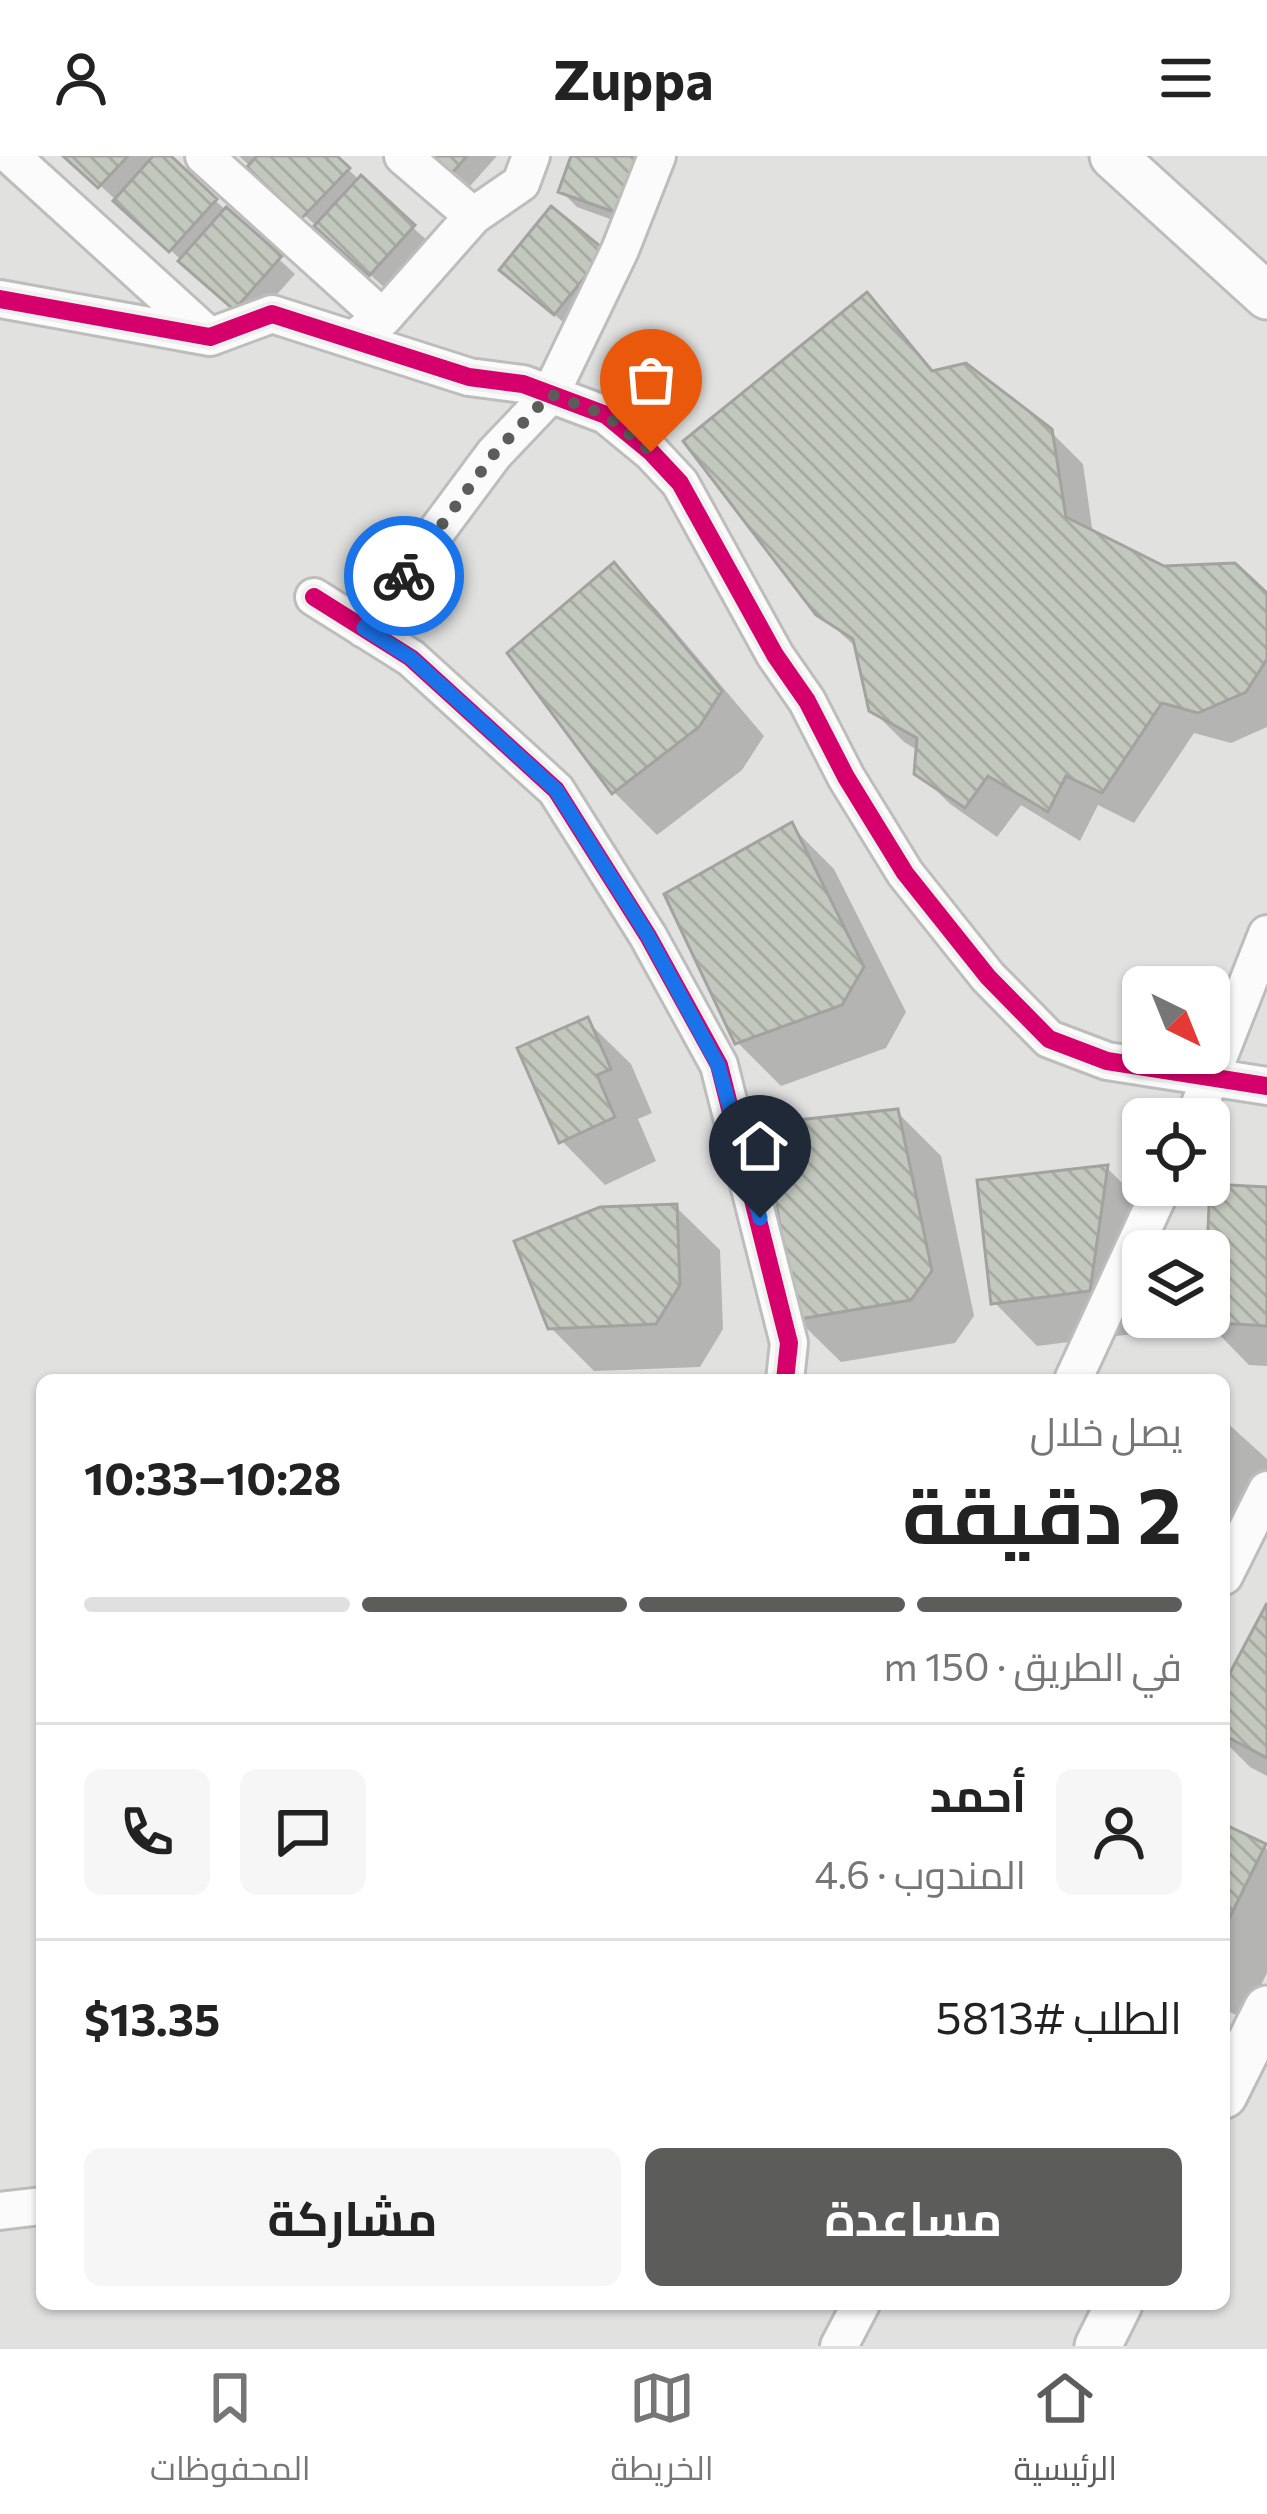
<!DOCTYPE html>
<html lang="ar">
<head>
<meta charset="utf-8">
<style>
	body { margin:0; font-family:Commissioner,Cairo,sans-serif; background:#f6f6f6; color:#222; direction:rtl; height:100vh; display:flex; flex-direction:column; font-size:45px; white-space:nowrap }
	* { box-sizing:border-box; margin:0 }
	p { font-size:39px; color:#767676 }
	.icon { flex:none; width:66px; height:66px; fill:none; stroke:currentColor; stroke-width:2; stroke-linecap:round; stroke-linejoin:round }
	.map { position:relative; flex:1; overflow:hidden; direction:ltr }
	.side { position:absolute; left:36px; top:1218px; width:1194px; height:936px; display:flex; flex-direction:column; background:#fff; border-radius:18px; box-shadow:0 3px 9px #0004; direction:rtl }
	.side>* { flex:none }
	.needle { width:78px; rotate:137deg }
	.controls { position:absolute; left:1122px; top:810px; display:grid; gap:24px }
	.controls a { display:grid; place-items:center; width:108px; height:108px; border-radius:18px; background:#fff; box-shadow:0 3px 9px #0004; font-size:60px }
	.pin { position:absolute; display:grid; place-items:center; width:102px; height:102px; color:#fff; margin:-123px -51px; border-radius:50% 50% 50% 0; rotate:-45deg; box-shadow:0 0 12px #0007 }
	.pin .icon { rotate:45deg }
	.courier { position:absolute; display:grid; place-items:center; width:120px; height:120px; margin:-60px; border:9px solid #1a73e8; border-radius:50%; background:#fff; color:#222; box-shadow:0 3px 15px #0007 }
	.overview em { font-style:normal; font-weight:700 }
	.overview div { display:flex; flex-direction:column-reverse }
	.overview { display:flex; align-items:center; justify-content:space-between; height:204px; padding:0 48px }
	h1 { font-size:78px; font-weight:700; line-height:90px }
	.bar { display:grid; grid-template-columns:repeat(4,1fr); gap:18px 12px; align-content:center; height:144px; padding:0 48px }
	.bar i { height:15px; border-radius:9px; background:#e0e0e0 }
	.bar .on { background:#5c5c5b }
	.bar p { grid-column:span 4 }
	.line { display:flex; align-items:center; gap:30px; padding:0 48px; border-top:3px solid #e0e0e0 }
	.line div { flex:1 }
	.round { display:grid; place-items:center; flex:none; width:126px; height:126px; border-radius:18px; background:#f6f6f6 }
	.primary-button { display:flex; gap:24px; margin-top:auto; padding:24px 48px }
	.primary-button a { flex:1; height:138px; border-radius:18px; background:#5c5c5b; color:#fff; font-size:48px; font-weight:700; line-height:138px; text-align:center }
	.primary-button a+a { background:#f6f6f6; color:#222 }
	header { display:flex; justify-content:space-between; align-items:center; height:156px; padding:0 48px; background:#fff; font-size:54px; font-weight:700 }
	.menu { display:flex; justify-content:space-around; align-items:center; height:168px; border-top:3px solid #e0e0e0; background:#fff; font-size:33px; color:#767676 }
	.menu a { display:grid; justify-items:center; gap:6px }
	.menu .on { color:#5c5c5b }
	.map>svg:first-child { display:block }
	.shadow { fill:#0003 }
	.building { fill:url(#building-back-hatch); stroke:#a2a3a1; stroke-width:3 }
	.lines { fill:none; stroke-linecap:round; stroke-linejoin:round }
	.minor-casing { stroke:#bdbebc; stroke-width:42 }
	.tertiary-casing { stroke:#bdbebc; stroke-width:51 }
	.minor { stroke:#fafbfa; stroke-width:36 }
	.tertiary { stroke:#fafbfa; stroke-width:45 }
	.cycleway-casing { stroke:#eef0ed; stroke-width:26 }
	.cycleway { stroke:#d6006c; stroke-width:18 }
	.done { stroke:#5c5c5b; stroke-width:12; stroke-dasharray:0 21.6 }
	.route { stroke:#1a73e8; stroke-width:15 }
</style>
</head>
<body>
<header><svg class="icon" aria-label="menu" viewBox="0 0 24 24"><path d="M4 6h16M4 12h16M4 18h16"/></svg>Zuppa<svg class="icon" aria-label="person" viewBox="0 0 24 24"><circle cx="12" cy="8" r="4"/><path d="M4 21q1-7 8-7t8 7"/></svg></header>
<div class="map">
<svg width="1267" height="2190" viewBox="0 0 1267 2190">
	<defs>
		<pattern id="building-back-hatch" width="6" height="6" patternUnits="userSpaceOnUse" patternTransform="scale(3)"><rect width="6" height="6" fill="#c3c8be"/><path d="M-1 5l2 2M0 0l6 6M5-1l2 2" fill="none" stroke="#a7aba2"/></pattern>
	</defs>
	<rect width="100%" height="100%" fill="#e1e2e0"/>
	<path class="shadow" d="M 68,0 L 167,0 L 295,118 L 251,168 Z
		M 239,0 L 333,0 L 429,86 L 386,133 Z
		M 436,0 L 497,0 L 470,30 Z
		M 574,0 L 632,71 L 577,51 L 561,35 Z
		M 604,97 L 628,121 L 579,180 L 503,114 Z
		M 867,140 L 936,217 L 1050,275 L 1083,308 L 1093,379 L 1164,414 L 1267,441 L 1267,571 L 1231,587 L 1194,577 L 1134,667 L 1098,649 L 1080,685 L 1021,649 L 997,681 L 950,648 L 918,616 L 919,595 L 904,586 L 872,554 L 859,494 L 819,457 Z
		M 614,410 L 657,454 L 764,580 L 742,614 L 657,679 L 614,636 Z
		M 791,670 L 834,713 L 906,856 L 886,892 L 781,930 L 737,886 Z
		M 587,865 L 631,908 L 652,957 L 638,963 L 656,1005 L 605,1029 L 562,985 Z
		M 897,956 L 941,1000 L 974,1160 L 955,1187 L 841,1206 L 797,1163 Z
		M 1107,1012 L 1151,1055 L 1133,1178 L 1037,1190 L 994,1146 Z
		M 1267,1034 L 1267,1210 L 1249,1209 L 1206,1165 Z
		M 676,1051 L 720,1094 L 723,1173 L 700,1211 L 594,1215 L 550,1171 Z
		M 1224,1264 L 1267,1303 L 1267,1333 L 1224,1408 Z
		M 1267,1454 L 1267,1620 L 1250,1611 L 1224,1585 L 1224,1535 Z
		M 1224,1671 L 1267,1693 L 1267,1817 L 1244,1863 L 1224,1853 Z"/>
	<path class="building" d="M 63,0 L 128,0 L 98,32 Z
		M 153,0 L 171,0 L 217,43 L 169,96 L 113,45 Z
		M 257,0 L 337,0 L 350,12 L 301,63 L 247,11 Z
		M 433,0 L 467,0 L 452,17 Z
		M 571,0 L 638,0 L 617,57 L 558,36 Z
		M 361,19 L 415,69 L 369,120 L 314,70 Z
		M 551,50 L 606,95 L 554,159 L 499,114 Z
		M 226,51 L 282,100 L 234,154 L 178,105 Z
		M 867,136 L 932,215 L 966,207 L 1052,273 L 1066,361 L 1164,410 L 1235,407 L 1267,437 L 1267,503 L 1246,536 L 1198,557 L 1162,547 L 1102,637 L 1066,620 L 1048,656 L 988,620 L 965,652 L 914,618 L 917,582 L 869,555 L 853,483 L 816,459 L 683,285 Z
		M 614,406 L 722,535 L 699,571 L 612,638 L 507,497 Z
		M 792,666 L 864,811 L 842,849 L 735,888 L 664,738 Z
		M 588,861 L 611,913 L 597,919 L 615,961 L 559,987 L 517,892 Z
		M 898,953 L 932,1115 L 911,1144 L 794,1164 L 769,998 L 798,964 Z
		M 1108,1009 L 1090,1135 L 991,1148 L 977,1024 Z
		M 1210,1028 L 1267,1031 L 1267,1170 L 1202,1166 L 1203,1161 L 1209,1161 L 1207,1095 Z
		M 677,1048 L 680,1129 L 656,1168 L 548,1173 L 514,1085 L 600,1051 Z
		M 1267,1447 L 1267,1602 L 1224,1579 L 1224,1528 Z
		M 1224,1668 L 1266,1688 L 1224,1773 Z"/>
	<g class="lines">
		<g class="minor-casing">
			<path id="minor" d="M 11,0 L 210,181
				M 204,0 L 383,162
				M 403,0 L 473,60
				M 0,143 L 210,181 L 272,158 L 469,221 L 523,228 L 606,259 L 651,296 L 680,327 L 775,499 L 807,545 L 846,621 L 905,717 L 988,821 L 1049,883 L 1107,905 L 1267,930
				M 353,183 L 383,162 L 473,60 L 521,27 L 531,0
				M 314,441 L 411,502 L 556,634 L 648,780 L 719,909 L 789,1187 L 785,1224
				M 364,473 L 494,298 L 550,239 L 620,94 L 657,0
				M 1194,963 L 1267,778
				M 1073,1224 L 1163,1029
				M 1224,1420 L 1267,1334
				M 0,2055 L 42,2050
				M 839,2190 L 861,2148"/>
		</g>
		<g class="tertiary-casing">
			<path id="tertiary" d="M 1113,0 L 1267,140
				M 1224,1939 L 1267,1853
				M 1098,2190 L 1119,2148"/>
		</g>
		<use href="#minor" class="minor"/>
		<use href="#tertiary" class="tertiary"/>
		<g class="cycleway-casing">
			<path id="cycleway" d="M 0,143 L 210,181 L 272,158 L 469,221 L 523,228 L 606,259 L 651,296 L 680,327 L 775,499 L 807,545 L 846,621 L 905,717 L 988,821 L 1049,883 L 1107,905 L 1267,930
				M 314,441 L 411,502 L 556,634 L 648,780 L 719,909 L 789,1187 L 785,1224"/>
		</g>
		<use href="#cycleway" class="cycleway"/>
	</g>
	<g class="lines">
		<path class="done" d="M 404,420 L 494,298 L 550,238 L 606,259 L 651,296"/>
		<path class="route" d="M 404,420 L 364,472 L 411,502 L 556,634 L 648,780 L 718,909 L 760,1062"/>
	</g>
</svg>
<div class="controls">
<a><svg class="needle" viewBox="-14 -14 28 28"><path d="M0-13l5 13h-10z" fill="#e53935"/><path d="M0 13l5-13h-10z" fill="#767676"/></svg></a>
<a><svg class="icon" aria-label="locate" viewBox="0 0 24 24"><circle cx="12" cy="12" r="6"/><path d="M12 2v4M12 18v4M2 12h4M18 12h4"/></svg></a>
<a><svg class="icon" aria-label="layers" viewBox="0 0 24 24"><path d="M12 4l9 5-9 5-9-5zM3 14l9 5 9-5"/></svg></a>
</div>
<div class="pin" style="left:651px;top:296px;background:#ea580c"><svg class="icon" aria-label="bag" viewBox="0 0 24 24"><path d="M5 8h14l-1 12H6zM9 8a3 3 0 0 1 6 0"/></svg></div>
<div class="pin" style="left:760px;top:1062px;background:#1f2937"><svg class="icon" aria-label="home" viewBox="0 0 24 24"><path d="M3 11l9-7 9 7M6 9v11h12V9"/></svg></div>
<div class="courier" style="left:404px;top:420px"><svg class="icon" aria-label="bike" viewBox="0 0 24 24"><circle cx="6" cy="16" r="4"/><circle cx="18" cy="16" r="4"/><path d="M6 16l4-8h5l3 8M10 8l3 8H6M13 5h3"/></svg></div>
<section class="side">
<div class="overview"><div><h1>2 دقيقة</h1><p>يصل خلال</p></div><em>10:28–10:33</em></div>
<div class="bar"><i class="on"></i><i class="on"></i><i class="on"></i><i></i><p>في الطريق · 150 m</p></div>
<div class="line" style="height:216px"><a class="round"><svg class="icon" aria-label="person" viewBox="0 0 24 24"><circle cx="12" cy="8" r="4"/><path d="M4 21q1-7 8-7t8 7"/></svg></a><div><b>أحمد</b><p>المندوب · 4.6</p></div><a class="round"><svg class="icon" aria-label="chat" viewBox="0 0 24 24"><path d="M4 5h16v11H9l-5 4z"/></svg></a><a class="round"><svg class="icon" aria-label="phone" viewBox="0 0 24 24"><path d="M5 4h4l2 5-3 2q2 4 5 5l2-3 5 2v4C11 20 4 13 5 4z"/></svg></a></div>
<div class="line" style="height:156px"><div>الطلب #5813</div><b>$13.35</b></div>
<div class="primary-button"><a>مساعدة</a><a>مشاركة</a></div>
</section>
</div>
<nav class="menu">
<a class="on"><svg class="icon" aria-label="home" viewBox="0 0 24 24"><path d="M3 11l9-7 9 7M6 9v11h12V9"/></svg>الرئيسية</a>
<a><svg class="icon" aria-label="map" viewBox="0 0 24 24"><path d="M3 6l6-2 6 2 6-2v14l-6 2-6-2-6 2zM9 4v14M15 6v14"/></svg>الخريطة</a>
<a><svg class="icon" aria-label="saved" viewBox="0 0 24 24"><path d="M7 4h10v16l-5-4-5 4z"/></svg>المحفوظات</a>
</nav>
</body>
</html>
